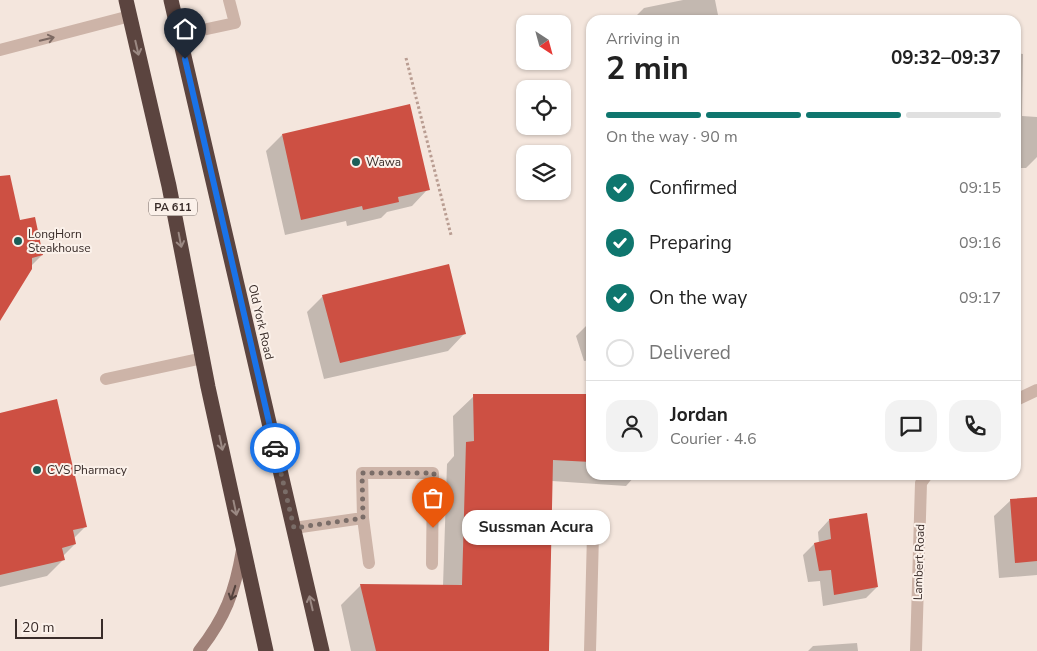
<!DOCTYPE html>
<html lang="en">
<head>
<meta charset="utf-8">
<style>
	body { margin:0; font-family:"Nunito Sans",sans-serif; background:#f2f2f2; color:#222; height:100vh; display:flex; flex-direction:column; font-size:19px; white-space:nowrap }
	* { box-sizing:border-box; margin:0 }
	p { font-size:16px; color:#767676 }
	.icon { flex:none; width:28px; height:28px; fill:none; stroke:currentColor; stroke-width:2; stroke-linecap:round; stroke-linejoin:round }
	.map { position:relative; flex:1; overflow:hidden }
	.side { position:absolute; left:586px; top:15px; width:435px; height:465px; display:flex; flex-direction:column; background:#fff; border-radius:15px; box-shadow:0 1px 4px #0004 }
	.side>* { flex:none }
	.needle { width:32px; rotate:144deg }
	.tools { position:absolute; left:516px; top:15px; display:grid; gap:10px }
	.tools a { display:grid; place-items:center; width:55px; height:55px; border-radius:10px; background:#fff; box-shadow:0 1px 4px #0004; font-size:25px }
	.scale { position:absolute; left:15px; bottom:12px; width:88px; box-sizing:border-box; padding-left:5px; border:2px solid #392c29; border-top:0; font-size:14px; line-height:18px; white-space:nowrap; color:#392c29; -webkit-text-stroke:4px #fbf1ea; paint-order:stroke }
	.pin { position:absolute; display:grid; place-items:center; width:42px; height:42px; color:#fff; margin:-51px -21px; border-radius:50% 50% 50% 0; rotate:-45deg; box-shadow:0 0 5px #0007 }
	.pin .icon { rotate:45deg }
	.courier { position:absolute; display:grid; place-items:center; width:50px; height:50px; margin:-25px; border:4px solid #1a73e8; border-radius:50%; background:#fff; color:#222; box-shadow:0 1px 6px #0007 }
	.bubble { position:absolute; height:35px; border-radius:15px; background:#fff; box-shadow:0 1px 4px #0004; font-size:16px; font-weight:700; line-height:35px; text-align:center }
	.overview em { font-style:normal; font-weight:700 }
	.overview div { display:flex; flex-direction:column-reverse }
	.overview { display:flex; align-items:center; justify-content:space-between; height:85px; padding:0 20px }
	h1 { font-size:32px; font-weight:700; line-height:38px }
	.bar { display:grid; grid-template-columns:repeat(4,1fr); gap:8px 5px; align-content:center; height:60px; padding:0 20px }
	.bar i { height:6px; border-radius:4px; background:#e0e0e0 }
	.bar .selected { background:#0f766e }
	.bar p { grid-column:span 4 }
	.line { display:flex; align-items:center; gap:12px; padding:0 20px; border-top:1px solid #e0e0e0 }
	.line div { flex:1 }
	.round { display:grid; place-items:center; flex:none; width:52px; height:52px; border-radius:15px; background:#f2f2f2 }
	ol { padding:0 20px; list-style:none }
	li { display:flex; align-items:center; gap:15px; height:55px }
	li p { margin-inline-start:auto }
	li .icon { padding:5px; border-radius:50%; background:#0f766e; color:#fff; stroke-width:4 }
	li:last-child { color:#767676 }
	li i { width:28px; height:28px; border:2px solid #e0e0e0; border-radius:50% }
	.map>svg:first-child { display:block }
	.shadow { fill:#0003 }
	.building { fill:#cd5043 }
	.lines { fill:none; stroke-linecap:round; stroke-linejoin:round }
	.path { stroke:#b99d92; stroke-width:3; stroke-dasharray:2.5 2.5; stroke-linecap:butt }
	.lane { stroke:#cdb4a8; stroke-width:12 }
	.street { stroke:#cdb4a8; stroke-width:12 }
	.secondary { stroke:#a18279; stroke-width:12 }
	.highway { stroke:#5b443f; stroke-width:15 }
	.oneway { stroke:#7c6962 }
	.oneway2 { stroke:#9b8983 }
	.oneway3 { stroke:#53423d }
	.done { stroke:#7a6d68; stroke-width:5; stroke-dasharray:0 9 }
	.route { stroke:#1a73e8; stroke-width:6 }
	.poi-dot { fill:#1b5e58; stroke:#fbf1ea; stroke-width:2 }
	.labels { text-anchor:middle; stroke-width:4; stroke-linejoin:round; paint-order:stroke }
	.shield { fill:#fbf1ea; stroke:#736763; stroke-width:1 }
	.shield-label { font-size:11px; font-weight:bold; fill:#392c29 }
	.poi-label { font-size:12px; fill:#392c29; stroke:#fbf1ea; text-anchor:start }
	.street-label { font-size:12px; fill:#392c29; stroke:#fbf1ea }
</style>
</head>
<body>
<div class="map">
<svg width="1037" height="651" viewBox="0 0 1037 651">
	<rect width="100%" height="100%" fill="#f4e6dd"/>
	<path class="shadow" d="M 683,0 L 715,0 L 719,20 L 632,20 L 644,8 Z
		M 1016,53 L 1023,54 L 1022,116 L 1037,117 L 1037,157 L 1026,168 L 1016,168 Z
		M 282,135 L 428,189 L 412,206 L 387,212 L 381,218 L 347,226 L 346,221 L 285,235 L 266,151 Z
		M 0,195 L 42,255 L 30,267 L 0,319 Z
		M 323,296 L 464,334 L 448,351 L 324,379 L 307,312 Z
		M 588,324 L 591,324 L 591,360 L 584,361 L 576,336 Z
		M 474,396 L 591,396 L 591,475 L 636,475 L 626,486 L 552,481 L 548,651 L 351,651 L 341,605 L 361,585 L 443,586 L 447,464 L 454,456 L 453,416 Z
		M 0,414 L 85,527 L 74,538 L 75,544 L 63,556 L 63,560 L 47,576 L 0,587 Z
		M 1037,499 L 1037,575 L 999,578 L 994,516 L 1011,500 Z
		M 829,520 L 877,587 L 866,598 L 823,606 L 820,581 L 808,582 L 803,555 L 814,544 L 819,543 L 818,532 Z
		M 857,643 L 858,651 L 808,651 L 813,646 Z"/>
	<path class="building" d="M 410,104 L 430,190 L 398,197 L 399,202 L 363,210 L 362,206 L 301,220 L 282,134 Z
		M 10,175 L 20,220 L 35,217 L 43,255 L 32,258 L 32,269 L 0,321 L 0,176 Z
		M 449,264 L 466,334 L 340,363 L 322,295 Z
		M 473,394 L 591,394 L 591,462 L 553,460 L 549,651 L 376,651 L 360,584 L 462,585 L 466,442 L 474,441 Z
		M 57,399 L 87,527 L 73,530 L 76,544 L 62,548 L 65,560 L 0,575 L 0,413 Z
		M 1037,497 L 1037,561 L 1015,563 L 1010,499 Z
		M 867,513 L 878,587 L 834,595 L 831,570 L 819,571 L 814,543 L 831,539 L 829,519 Z"/>
	<g class="lines">
		<path class="path" d="M 406,58 L 451,235"/>
		<path class="lane" d="M 179,35 L 235,23 L 229,0
			M 0,50 L 130,16
			M 106,379 L 203,358
			M 363,518 L 362,473 L 433,473 L 432,564
			M 294,528 L 363,518 L 369,563
			M 590,651 L 593,534"/>
		<path class="street" d="M 1016,400 L 1037,390
			M 916,651 L 921,483 L 927,475"/>
		<path class="secondary" d="M 199,651 C 225,618 235,592 242,550"/>
		<path class="highway" d="M 126,0 L 169,186 L 208,387 L 266,651
			M 171,0 L 322,651"/>
	</g>
	<defs><path id="oneway-shaft" d="M-6 0H5M1.5-3L5.5 0L1.5 3" fill="none" stroke-width="1.6" stroke-linecap="round" stroke-linejoin="round" transform="scale(1.25)"/></defs>
	<use class="oneway" href="#oneway-shaft" transform="translate(47 39) rotate(-14)"/>
	<g class="oneway2">
		<use href="#oneway-shaft" transform="translate(137 48) rotate(77)"/>
		<use href="#oneway-shaft" transform="translate(180 240) rotate(79)"/>
		<use href="#oneway-shaft" transform="translate(221 443) rotate(78)"/>
		<use href="#oneway-shaft" transform="translate(235 508) rotate(78)"/>
		<use href="#oneway-shaft" transform="translate(311 603) rotate(-103)"/>
	</g>
	<use class="oneway3" href="#oneway-shaft" transform="translate(233 593) rotate(108)"/>
	<g class="lines">
		<path class="done" d="M 275,448 L 294,528 L 363,518 L 362,473 L 434,473 L 433,528"/>
		<path class="route" d="M 185,59 L 275,448"/>
	</g>
	<g class="poi-dot">
		<circle cx="356" cy="162" r="5"/>
		<circle cx="18" cy="241" r="5"/>
		<circle cx="37" cy="470" r="5"/>
	</g>
	<g class="labels">
		<rect class="shield" x="149" y="198.5" width="48" height="17" rx="4"/>
		<g class="shield-label">
			<text x="173" y="211">PA 611</text>
		</g>
		<g class="poi-label">
			<text x="366" y="166">Wawa</text>
			<text x="28" y="238">LongHorn<tspan x="28" dy="14">Steakhouse</tspan></text>
			<text x="47" y="474">CVS Pharmacy</text>
		</g>
		<g class="street-label">
			<text transform="translate(261 322) rotate(77)" y="4">Old York Road</text>
			<text transform="translate(919 562) rotate(-88)" y="4">Lambert Road</text>
		</g>
	</g>
</svg>
<div class="tools">
<a><svg class="needle" viewBox="-14 -14 28 28"><path d="M0-13l5 13h-10z" fill="#e53935"/><path d="M0 13l5-13h-10z" fill="#767676"/></svg></a>
<a><svg class="icon" aria-label="locate" viewBox="0 0 24 24"><circle cx="12" cy="12" r="6"/><path d="M12 2v4M12 18v4M2 12h4M18 12h4"/></svg></a>
<a><svg class="icon" aria-label="layers" viewBox="0 0 24 24"><path d="M12 4l9 5-9 5-9-5zM3 14l9 5 9-5"/></svg></a>
</div>
<div class="scale">20 m</div>
<div class="pin" style="left:433px;top:528px;background:#ea580c"><svg class="icon" aria-label="bag" viewBox="0 0 24 24"><path d="M5 8h14l-1 12H6zM9 8a3 3 0 0 1 6 0"/></svg></div>
<div class="pin" style="left:185px;top:59px;background:#1f2937"><svg class="icon" aria-label="home" viewBox="0 0 24 24"><path d="M3 11l9-7 9 7M6 9v11h12V9"/></svg></div>
<div class="courier" style="left:275px;top:448px"><svg class="icon" aria-label="car" viewBox="0 0 24 24"><path d="M5 17H2v-5l4-1 3-4h7l3 4 3 1v5h-3M9 17h6M6 11h13"/><circle cx="7" cy="17" r="2"/><circle cx="17" cy="17" r="2"/></svg></div>
<div class="bubble" style="left:462px;top:510px;width:148px">Sussman Acura</div>
<section class="side">
<div class="overview"><div><h1>2 min</h1><p>Arriving in</p></div><em>09:32–09:37</em></div>
<div class="bar"><i class="selected"></i><i class="selected"></i><i class="selected"></i><i></i><p>On the way · 90 m</p></div>
<ol>
<li><svg class="icon" aria-label="check" viewBox="0 0 24 24"><path d="M5 12l5 5 9-10"/></svg>Confirmed<p>09:15</p></li>
<li><svg class="icon" aria-label="check" viewBox="0 0 24 24"><path d="M5 12l5 5 9-10"/></svg>Preparing<p>09:16</p></li>
<li><svg class="icon" aria-label="check" viewBox="0 0 24 24"><path d="M5 12l5 5 9-10"/></svg>On the way<p>09:17</p></li>
<li><i></i>Delivered</li>
</ol>
<div class="line" style="height:90px"><a class="round"><svg class="icon" aria-label="person" viewBox="0 0 24 24"><circle cx="12" cy="8" r="4"/><path d="M4 21q1-7 8-7t8 7"/></svg></a><div><b>Jordan</b><p>Courier · 4.6</p></div><a class="round"><svg class="icon" aria-label="chat" viewBox="0 0 24 24"><path d="M4 5h16v11H9l-5 4z"/></svg></a><a class="round"><svg class="icon" aria-label="phone" viewBox="0 0 24 24"><path d="M5 4h4l2 5-3 2q2 4 5 5l2-3 5 2v4C11 20 4 13 5 4z"/></svg></a></div>
</section>
</div>
</body>
</html>
